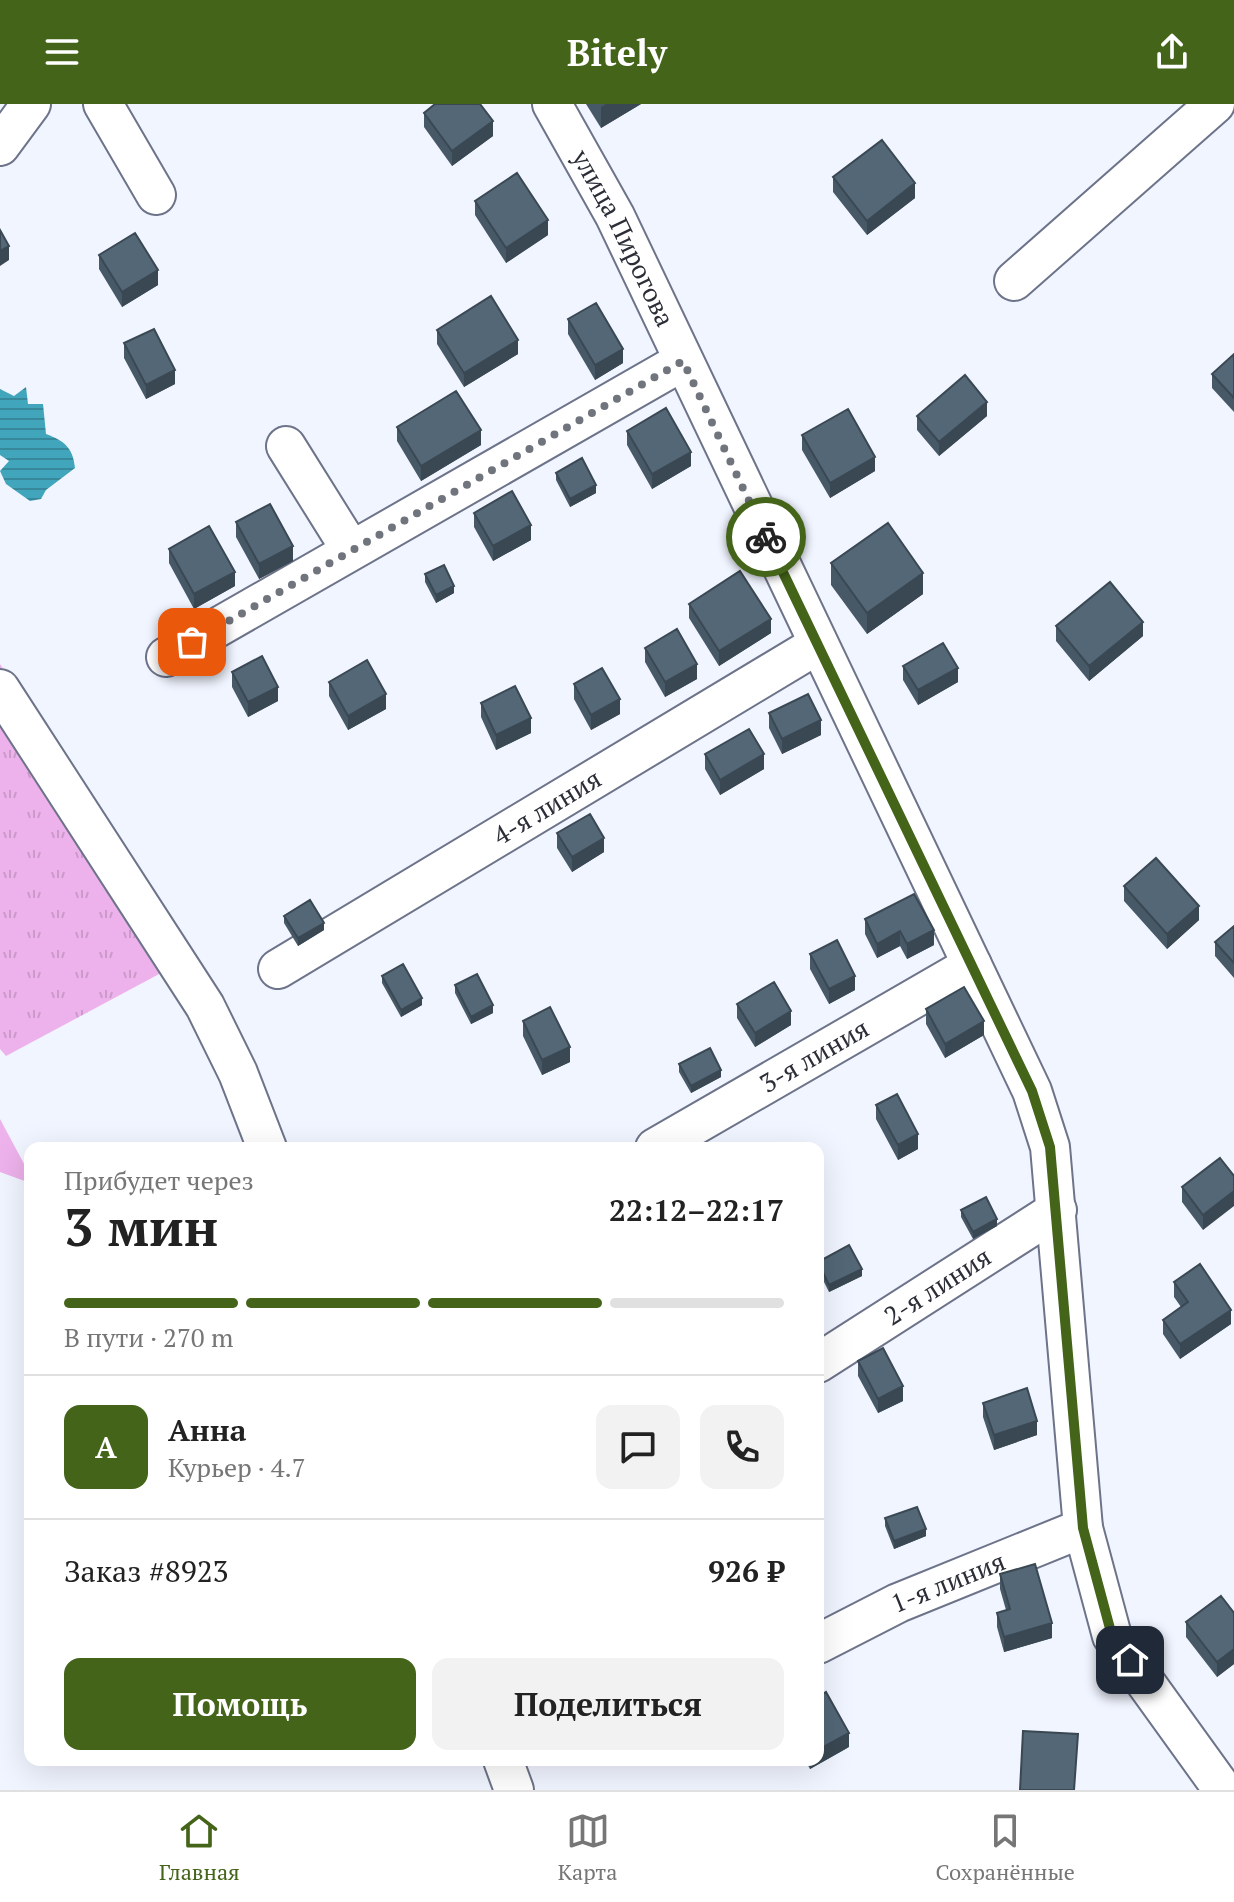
<!DOCTYPE html>
<html lang="ru">
<head>
<meta charset="utf-8">
<style>
	body { margin:0; font-family:"PT Serif",serif; background:#f2f2f2; color:#222; height:100vh; display:flex; flex-direction:column; font-size:30px; white-space:nowrap }
	* { box-sizing:border-box; margin:0 }
	p { font-size:26px; color:#767676 }
	.icon { flex:none; width:44px; height:44px; fill:none; stroke:currentColor; stroke-width:2; stroke-linecap:round; stroke-linejoin:round }
	.map { position:relative; flex:1; overflow:hidden }
	.panel { position:absolute; left:24px; top:1038px; width:800px; height:624px; display:flex; flex-direction:column; background:#fff; border-radius:16px; box-shadow:0 8px 32px #0002 }
	.panel>* { flex:none }
	.pin { position:absolute; display:grid; place-items:center; width:68px; height:68px; color:#fff; margin:-34px; border-radius:16px; box-shadow:0 4px 12px #0006 }
	.courier { position:absolute; display:grid; place-items:center; width:80px; height:80px; margin:-40px; border:6px solid #446419; border-radius:50%; background:#fff; color:#222; box-shadow:0 2px 10px #0007 }
	.overview em { font-style:normal; font-weight:700 }
	.overview div { display:flex; flex-direction:column-reverse }
	.overview { display:flex; align-items:center; justify-content:space-between; height:136px; padding:0 40px }
	h1 { font-size:52px; font-weight:700; line-height:60px }
	.bar { display:grid; grid-template-columns:repeat(4,1fr); gap:12px 8px; align-content:center; height:96px; padding:0 40px }
	.bar i { height:10px; border-radius:6px; background:#e0e0e0 }
	.bar .on { background:#446419 }
	.bar p { grid-column:span 4 }
	.line { display:flex; align-items:center; gap:20px; padding:0 40px; border-top:2px solid #e0e0e0 }
	.line div { flex:1 }
	.round { display:grid; place-items:center; flex:none; width:84px; height:84px; border-radius:16px; background:#f2f2f2 }
	.action { display:flex; gap:16px; margin-top:auto; padding:16px 40px }
	.action a { flex:1; height:92px; border-radius:16px; background:#446419; color:#fff; font-size:32px; font-weight:700; line-height:92px; text-align:center }
	.action a+a { background:#f2f2f2; color:#222 }
	header { display:flex; justify-content:space-between; align-items:center; height:104px; padding:0 40px; background:#446419; color:#fff; font-size:36px; font-weight:700 }
	.tab-bar { display:flex; justify-content:space-around; align-items:center; height:112px; border-top:2px solid #e0e0e0; background:#fff; font-size:22px; color:#767676 }
	.tab-bar a { display:grid; justify-items:center; gap:4px }
	.tab-bar .on { color:#446419 }
	.map>svg:first-child { display:block }
	.grass { fill:url(#grass-tufts) }
	.green { fill:#edb1eb }
	.water { fill:url(#water-rules) }
	.lines { fill:none; stroke-linecap:round; stroke-linejoin:round }
	.minor-casing { stroke:#6d748a; stroke-width:42 }
	.minor { stroke:#fff; stroke-width:38 }
	.wall { fill:#475966 }
	.shaded-wall { fill:#3a4853 }
	.building { fill:#536777; stroke:#3a4853; stroke-width:2 }
	.done { stroke:#70747d; stroke-width:8; stroke-dasharray:0 14.4 }
	.route { stroke:#446419; stroke-width:10 }
	.labels { text-anchor:middle; stroke-width:8; stroke-linejoin:round; paint-order:stroke }
	.street-label { font-size:26px; fill:#2b2e37; stroke:#fff }
</style>
</head>
<body>
<header><svg class="icon" aria-label="menu" viewBox="0 0 24 24"><path d="M4 6h16M4 12h16M4 18h16"/></svg>Bitely<svg class="icon" aria-label="share" viewBox="0 0 24 24"><path d="M12 15V3M7 8l5-5 5 5M5 13v7h14v-7"/></svg></header>
<div class="map">
<svg width="1234" height="1686" viewBox="0 0 1234 1686">
	<defs>
		<pattern id="grass-tufts" width="24" height="20" patternUnits="userSpaceOnUse" patternTransform="scale(2)"><rect width="24" height="20" fill="#edb1eb"/><path d="M3 7l-1-3M5 7V3M7 7l1-3M15 17l-1-3M17 17v-4M19 17l1-3" fill="none" stroke="#cb99ca"/></pattern>
		<pattern id="water-rules" width="6" height="5" patternUnits="userSpaceOnUse" patternTransform="scale(2)"><rect width="6" height="5" fill="#41a6bc"/><path d="M0 2.5h6" fill="none" stroke="#37889a"/></pattern>
	</defs>
	<rect width="100%" height="100%" fill="#f1f5ff"/>
	<path class="grass" d="M 0,560 L 189,854 L 6,952 L 0,945 Z"/>
	<path class="green" d="M 0,1015 L 30,1071 L 30,1079 L 0,1068 Z"/>
	<path class="water" d="M 26,283 L 28,300 L 43,300 L 46,330 C 65,337 73,344 75,364 L 46,386 L 41,395 L 30,397 L 6,380 L 0,367 L 9,357 L 0,351 L 0,285 L 14,292 Z"/>
	<g class="lines">
		<g class="minor-casing">
			<g id="minor">
				<path d="M 103,0 L 156,91"/>
				<path id="s1" d="M 552,0 L 615,112 L 1032,987 L 1050,1043 L 1083,1424 L 1112,1532 L 1223,1686"/>
				<path d="M 0,42 L 31,0"/>
				<path d="M 1014,177 L 1215,0"/>
				<path d="M 286,342 L 351,446"/>
				<path d="M 166,553 L 683,257"/>
				<path d="M 0,585 L 205,902 L 238,969 L 267,1044"/>
				<path id="s2" d="M 278,865 L 817,541"/>
				<path id="s3" d="M 655,1044 L 972,861"/>
				<path id="s4" d="M 818,1259 L 1057,1106"/>
				<path id="s5" d="M 818,1540 L 898,1499 L 1083,1424"/>
				<path d="M 503,1656 L 514,1686"/>
			</g>
		</g>
		<use href="#minor" class="minor"/>
	</g>
	<path class="wall" d="M 586,0 L 641,0 L 601,24 Z
		M 424,9 L 493,32 L 452,62 L 424,23 Z
		M 833,73 L 915,94 L 867,131 L 833,88 Z
		M 475,97 L 548,131 L 506,159 L 475,111 Z
		M 99,151 L 158,181 L 122,203 L 99,165 Z
		M 568,215 L 623,259 L 595,276 L 568,230 Z
		M 437,226 L 518,250 L 464,283 L 437,240 Z
		M 124,239 L 175,280 L 146,295 L 124,254 Z
		M 1234,250 L 1234,308 L 1212,284 L 1212,270 Z
		M 917,312 L 987,312 L 939,352 L 917,326 Z
		M 397,323 L 481,341 L 421,377 L 397,337 Z
		M 627,327 L 691,362 L 652,385 L 627,341 Z
		M 802,331 L 875,367 L 830,394 L 802,346 Z
		M 556,369 L 596,389 L 570,403 L 556,376 Z
		M 474,409 L 531,436 L 493,457 L 474,423 Z
		M 236,418 L 293,457 L 259,475 L 236,433 Z
		M 169,445 L 235,482 L 194,505 L 169,459 Z
		M 831,459 L 923,490 L 867,530 L 831,481 Z
		M 425,470 L 454,489 L 436,499 L 425,478 Z
		M 689,500 L 771,529 L 719,562 L 689,514 Z
		M 1056,522 L 1143,532 L 1089,577 L 1056,537 Z
		M 645,544 L 697,575 L 665,593 L 645,558 Z
		M 903,562 L 958,578 L 918,601 L 903,576 Z
		M 232,568 L 278,597 L 248,613 L 232,583 Z
		M 329,578 L 386,605 L 348,626 L 329,592 Z
		M 574,580 L 620,610 L 591,626 L 574,595 Z
		M 481,599 L 531,629 L 496,646 L 481,613 Z
		M 769,609 L 821,631 L 782,650 L 769,624 Z
		M 705,650 L 764,665 L 720,691 L 705,665 Z
		M 557,729 L 604,748 L 572,768 L 557,744 Z
		M 1124,782 L 1199,816 L 1167,845 L 1124,797 Z
		M 284,812 L 324,826 L 298,842 L 284,819 Z
		M 865,815 L 934,841 L 907,855 L 900,842 L 877,854 L 865,830 Z
		M 1234,822 L 1234,874 L 1215,852 L 1215,838 Z
		M 810,850 L 855,886 L 829,900 L 810,865 Z
		M 382,872 L 422,901 L 401,913 L 382,879 Z
		M 455,881 L 493,909 L 471,920 L 455,889 Z
		M 737,900 L 791,921 L 755,943 L 737,914 Z
		M 926,905 L 984,931 L 945,954 L 926,920 Z
		M 523,917 L 570,958 L 542,971 L 523,932 Z
		M 679,960 L 721,973 L 691,989 L 679,968 Z
		M 876,1001 L 918,1045 L 898,1056 L 876,1015 Z
		M 1220,1054 L 1203,1126 L 1182,1098 L 1182,1083 Z
		M 961,1106 L 997,1122 L 973,1135 L 961,1113 Z
		M 818,1158 L 862,1172 L 829,1188 L 818,1166 Z
		M 1174,1178 L 1231,1220 L 1180,1255 L 1163,1230 L 1163,1216 L 1181,1203 L 1174,1193 Z
		M 858,1257 L 903,1297 L 878,1309 L 858,1272 Z
		M 983,1299 L 1037,1331 L 994,1346 L 983,1313 Z
		M 885,1414 L 926,1432 L 894,1445 L 885,1422 Z
		M 1000,1470 L 1052,1534 L 1004,1548 L 997,1523 L 997,1509 L 1006,1506 L 1000,1485 Z
		M 1234,1509 L 1234,1560 L 1217,1573 L 1186,1533 L 1186,1518 Z
		M 849,1643 L 810,1665 L 805,1656 L 818,1656 Z"/>
	<path class="shaded-wall" d="M 606,0 L 641,0 L 601,24 L 601,3 Z
		M 493,17 L 493,32 L 452,62 L 452,47 Z
		M 915,79 L 915,94 L 867,131 L 867,117 Z
		M 548,116 L 548,131 L 506,159 L 506,144 Z
		M 9,142 L 9,156 L 0,162 L 0,147 Z
		M 158,166 L 158,181 L 122,203 L 122,188 Z
		M 518,236 L 518,250 L 464,283 L 464,269 Z
		M 623,245 L 623,259 L 595,276 L 595,261 Z
		M 175,266 L 175,280 L 146,295 L 146,281 Z
		M 987,298 L 987,312 L 939,352 L 939,338 Z
		M 481,326 L 481,341 L 421,377 L 421,362 Z
		M 691,348 L 691,362 L 652,385 L 652,370 Z
		M 875,353 L 875,367 L 830,394 L 830,379 Z
		M 596,381 L 596,389 L 570,403 L 570,395 Z
		M 531,421 L 531,436 L 493,457 L 493,442 Z
		M 293,442 L 293,457 L 259,475 L 259,460 Z
		M 235,468 L 235,482 L 194,505 L 194,490 Z
		M 923,469 L 923,490 L 867,530 L 867,509 Z
		M 454,482 L 454,489 L 436,499 L 436,491 Z
		M 771,515 L 771,529 L 719,562 L 719,547 Z
		M 1143,518 L 1143,532 L 1089,577 L 1089,562 Z
		M 697,560 L 697,575 L 665,593 L 665,578 Z
		M 958,564 L 958,578 L 918,601 L 918,586 Z
		M 278,583 L 278,597 L 248,613 L 248,598 Z
		M 386,590 L 386,605 L 348,626 L 348,612 Z
		M 620,595 L 620,610 L 591,626 L 591,611 Z
		M 531,614 L 531,629 L 496,646 L 496,631 Z
		M 821,616 L 821,631 L 782,650 L 782,635 Z
		M 764,650 L 764,665 L 720,691 L 720,676 Z
		M 604,734 L 604,748 L 572,768 L 572,753 Z
		M 1199,802 L 1199,816 L 1167,845 L 1167,830 Z
		M 324,819 L 324,826 L 298,842 L 298,834 Z
		M 934,826 L 934,841 L 907,855 L 907,840 Z
		M 900,827 L 900,842 L 877,854 L 877,840 Z
		M 855,872 L 855,886 L 829,900 L 829,885 Z
		M 422,894 L 422,901 L 401,913 L 401,906 Z
		M 493,901 L 493,909 L 471,920 L 471,913 Z
		M 791,907 L 791,921 L 755,943 L 755,929 Z
		M 984,917 L 984,931 L 945,954 L 945,940 Z
		M 570,943 L 570,958 L 542,971 L 542,956 Z
		M 721,966 L 721,973 L 691,989 L 691,982 Z
		M 918,1030 L 918,1045 L 898,1056 L 898,1041 Z
		M 822,1071 L 822,1085 L 818,1087 L 818,1072 Z
		M 1234,1087 L 1234,1102 L 1203,1126 L 1203,1111 Z
		M 997,1115 L 997,1122 L 973,1135 L 973,1128 Z
		M 862,1165 L 862,1172 L 829,1188 L 829,1181 Z
		M 1231,1206 L 1231,1220 L 1180,1255 L 1180,1240 Z
		M 903,1282 L 903,1297 L 878,1309 L 878,1295 Z
		M 1037,1317 L 1037,1331 L 994,1346 L 994,1331 Z
		M 926,1425 L 926,1432 L 894,1445 L 894,1437 Z
		M 1052,1519 L 1052,1534 L 1004,1548 L 1004,1533 Z
		M 1234,1545 L 1234,1560 L 1217,1573 L 1217,1558 Z
		M 849,1629 L 849,1643 L 810,1665 L 810,1656 L 818,1656 L 818,1646 Z"/>
	<path class="building" d="M 435,0 L 480,0 L 493,17 L 452,47 L 424,9 Z
		M 882,36 L 915,79 L 867,117 L 833,73 Z
		M 517,69 L 548,116 L 506,144 L 475,97 Z
		M 0,126 L 9,142 L 0,147 Z
		M 135,129 L 158,166 L 122,188 L 99,151 Z
		M 491,192 L 518,236 L 464,269 L 437,226 Z
		M 596,199 L 623,245 L 595,261 L 568,215 Z
		M 154,225 L 175,266 L 146,281 L 124,239 Z
		M 1234,250 L 1234,294 L 1212,270 Z
		M 965,271 L 987,298 L 939,338 L 917,312 Z
		M 456,287 L 481,326 L 421,362 L 397,323 Z
		M 666,304 L 691,348 L 652,370 L 627,327 Z
		M 848,305 L 875,353 L 830,379 L 802,331 Z
		M 582,354 L 596,381 L 570,395 L 556,369 Z
		M 512,387 L 531,421 L 493,442 L 474,409 Z
		M 270,400 L 293,442 L 259,460 L 236,418 Z
		M 888,419 L 923,469 L 867,509 L 831,459 Z
		M 209,422 L 235,468 L 194,490 L 169,445 Z
		M 444,461 L 454,482 L 436,491 L 425,470 Z
		M 740,467 L 771,515 L 719,547 L 689,500 Z
		M 1110,478 L 1143,518 L 1089,562 L 1056,522 Z
		M 677,525 L 697,560 L 665,578 L 645,544 Z
		M 943,539 L 958,564 L 918,586 L 903,562 Z
		M 262,552 L 278,583 L 248,598 L 232,568 Z
		M 367,556 L 386,590 L 348,612 L 329,578 Z
		M 602,564 L 620,595 L 591,611 L 574,580 Z
		M 515,582 L 531,614 L 496,631 L 481,599 Z
		M 808,590 L 821,616 L 782,635 L 769,609 Z
		M 749,625 L 764,650 L 720,676 L 705,650 Z
		M 590,710 L 604,734 L 572,753 L 557,729 Z
		M 1156,754 L 1199,802 L 1167,830 L 1124,782 Z
		M 914,790 L 934,826 L 907,840 L 900,827 L 877,840 L 865,815 Z
		M 310,796 L 324,819 L 298,834 L 284,812 Z
		M 1234,822 L 1234,859 L 1215,838 Z
		M 837,836 L 855,872 L 829,885 L 810,850 Z
		M 403,860 L 422,894 L 401,906 L 382,872 Z
		M 477,870 L 493,901 L 471,913 L 455,881 Z
		M 774,878 L 791,907 L 755,929 L 737,900 Z
		M 964,883 L 984,917 L 945,940 L 926,905 Z
		M 550,903 L 570,943 L 542,956 L 523,917 Z
		M 710,944 L 721,966 L 691,982 L 679,960 Z
		M 897,990 L 918,1030 L 898,1041 L 876,1001 Z
		M 1220,1054 L 1234,1072 L 1234,1087 L 1203,1111 L 1182,1083 Z
		M 986,1093 L 997,1115 L 973,1128 L 961,1106 Z
		M 849,1141 L 862,1165 L 829,1181 L 818,1158 Z
		M 1200,1160 L 1231,1206 L 1180,1240 L 1163,1216 L 1188,1198 L 1174,1178 Z
		M 883,1244 L 903,1282 L 878,1295 L 858,1257 Z
		M 1027,1284 L 1037,1317 L 994,1331 L 983,1299 Z
		M 917,1403 L 926,1425 L 894,1437 L 885,1414 Z
		M 1035,1460 L 1052,1519 L 1004,1533 L 997,1509 L 1010,1505 L 1000,1470 Z
		M 1221,1492 L 1234,1509 L 1234,1545 L 1217,1558 L 1186,1518 Z
		M 826,1588 L 849,1629 L 818,1646 L 818,1593 Z
		M 1023,1627 L 1078,1630 L 1074,1686 L 1020,1686 Z"/>
	<g class="lines">
		<path class="done" d="M 192,538 L 683,257 L 766,433"/>
		<path class="route" d="M 766,433 L 1032,987 L 1050,1043 L 1083,1424 L 1112,1532 L 1130,1556"/>
	</g>
	<g class="labels">
		<g class="street-label">
			<text dy="9" stroke="none"><textPath href="#s1" startOffset="152">улица Пирогова</textPath></text>
			<text dy="9" stroke="none"><textPath href="#s2" startOffset="314">4-я линия</textPath></text>
			<text dy="9" stroke="none"><textPath href="#s3" startOffset="184">3-я линия</textPath></text>
			<text dy="9" stroke="none"><textPath href="#s4" startOffset="142">2-я линия</textPath></text>
			<text dy="9" stroke="none"><textPath href="#s5" startOffset="144">1-я линия</textPath></text>
		</g>
	</g>
</svg>
<div class="pin" style="left:192px;top:538px;background:#ea580c"><svg class="icon" aria-label="bag" viewBox="0 0 24 24"><path d="M5 8h14l-1 12H6zM9 8a3 3 0 0 1 6 0"/></svg></div>
<div class="pin" style="left:1130px;top:1556px;background:#1f2937"><svg class="icon" aria-label="home" viewBox="0 0 24 24"><path d="M3 11l9-7 9 7M6 9v11h12V9"/></svg></div>
<div class="courier" style="left:766px;top:433px"><svg class="icon" aria-label="bike" viewBox="0 0 24 24"><circle cx="6" cy="16" r="4"/><circle cx="18" cy="16" r="4"/><path d="M6 16l4-8h5l3 8M10 8l3 8H6M13 5h3"/></svg></div>
<section class="panel">
<div class="overview"><div><h1>3 мин</h1><p>Прибудет через</p></div><em>22:12–22:17</em></div>
<div class="bar"><i class="on"></i><i class="on"></i><i class="on"></i><i></i><p>В пути · 270 m</p></div>
<div class="line" style="height:144px"><b class="round" style="background:#446419;color:#fff">А</b><div><b>Анна</b><p>Курьер · 4.7</p></div><a class="round"><svg class="icon" aria-label="chat" viewBox="0 0 24 24"><path d="M4 5h16v11H9l-5 4z"/></svg></a><a class="round"><svg class="icon" aria-label="phone" viewBox="0 0 24 24"><path d="M5 4h4l2 5-3 2q2 4 5 5l2-3 5 2v4C11 20 4 13 5 4z"/></svg></a></div>
<div class="line" style="height:104px"><div>Заказ #8923</div><b>926 ₽</b></div>
<div class="action"><a>Помощь</a><a>Поделиться</a></div>
</section>
</div>
<nav class="tab-bar">
<a class="on"><svg class="icon" aria-label="home" viewBox="0 0 24 24"><path d="M3 11l9-7 9 7M6 9v11h12V9"/></svg>Главная</a>
<a><svg class="icon" aria-label="map" viewBox="0 0 24 24"><path d="M3 6l6-2 6 2 6-2v14l-6 2-6-2-6 2zM9 4v14M15 6v14"/></svg>Карта</a>
<a><svg class="icon" aria-label="saved" viewBox="0 0 24 24"><path d="M7 4h10v16l-5-4-5 4z"/></svg>Сохранённые</a>
</nav>
</body>
</html>
